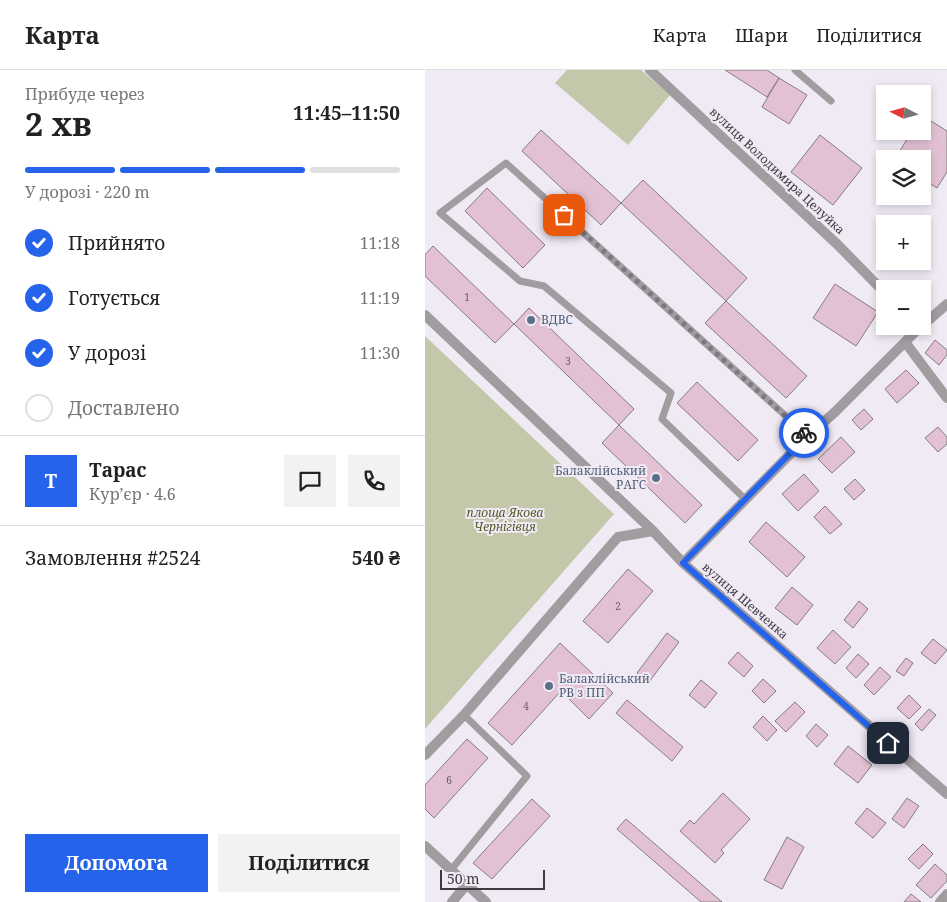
<!DOCTYPE html>
<html lang="uk">
<head>
<meta charset="utf-8">
<style>
	body { margin:0; font-family:"Noto Serif",serif; background:#f2f2f2; color:#222; height:100vh; display:flex; flex-direction:column; font-size:19px; white-space:nowrap }
	* { box-sizing:border-box; margin:0 }
	p { font-size:16px; color:#767676 }
	.icon { flex:none; width:28px; height:28px; fill:none; stroke:currentColor; stroke-width:2; stroke-linecap:round; stroke-linejoin:round }
	.map { position:relative; flex:1; overflow:hidden }
	.sheet { display:flex; flex-direction:column; background:#fff; width:425px }
	.sheet>* { flex:none }
	.needle { width:32px; rotate:276deg }
	.fabs { position:absolute; left:451px; top:15px; display:grid; gap:10px }
	.fabs a { display:grid; place-items:center; width:55px; height:55px; border-radius:0px; background:#fff; box-shadow:0 2px 8px #0003; font-size:25px }
	.scale { position:absolute; left:15px; bottom:12px; width:105px; box-sizing:border-box; padding-left:5px; border:2px solid #3e3b40; border-top:0; font-size:14px; line-height:18px; white-space:nowrap; color:#3e3b40; -webkit-text-stroke:4px #f0eaf5; paint-order:stroke }
	.pin { position:absolute; display:grid; place-items:center; width:42px; height:42px; color:#fff; margin:-21px; border-radius:10px; box-shadow:0 2px 8px #0006 }
	.courier { position:absolute; display:grid; place-items:center; width:50px; height:50px; margin:-25px; border:4px solid #2563eb; border-radius:50%; background:#fff; color:#222; box-shadow:0 1px 6px #0007 }
	.overview em { font-style:normal; font-weight:700 }
	.overview div { display:flex; flex-direction:column-reverse }
	.overview { display:flex; align-items:center; justify-content:space-between; height:85px; padding:0 25px }
	h1 { font-size:32px; font-weight:700; line-height:38px }
	.bar { display:grid; grid-template-columns:repeat(4,1fr); gap:8px 5px; align-content:center; height:60px; padding:0 25px }
	.bar i { height:6px; border-radius:4px; background:#e0e0e0 }
	.bar .on { background:#2563eb }
	.bar p { grid-column:span 4 }
	.line { display:flex; align-items:center; gap:12px; padding:0 25px; border-top:1px solid #e0e0e0 }
	.line div { flex:1 }
	.round { display:grid; place-items:center; flex:none; width:52px; height:52px; border-radius:0px; background:#f2f2f2 }
	ol { padding:0 25px; list-style:none }
	li { display:flex; align-items:center; gap:15px; height:55px }
	li p { margin-inline-start:auto }
	li .icon { padding:5px; border-radius:50%; background:#2563eb; color:#fff; stroke-width:4 }
	li:last-child { color:#767676 }
	li i { width:28px; height:28px; border:2px solid #e0e0e0; border-radius:50% }
	.cta { display:flex; gap:10px; margin-top:auto; padding:10px 25px }
	.cta a { flex:1; height:58px; border-radius:0px; background:#2563eb; color:#fff; font-size:20px; font-weight:700; line-height:58px; text-align:center }
	.cta a+a { background:#f2f2f2; color:#222 }
	header { display:flex; align-items:center; gap:30px; box-sizing:border-box; height:70px; padding:0 25px; background:#fff; border-bottom:1px solid #e0e0e0 }
	header strong { font-size:24px }
	nav { display:flex; gap:28px; margin-inline-start:auto; font-size:18px }
	main { display:flex; flex:1; min-height:0 }
	.map>svg:first-child { display:block }
	.green { fill:#c4c8aa }
	.building { fill:#e3c1d4; stroke:#867b81 }
	.lines { fill:none; stroke-linecap:round; stroke-linejoin:round }
	.service { stroke:#a19c9f; stroke-width:7 }
	.minor { stroke:#a19c9f; stroke-width:10 }
	.done { stroke:#7c787f; stroke-width:5; stroke-dasharray:0 9 }
	.route { stroke:#2563eb; stroke-width:6 }
	.service-dot { fill:#5c6f8a; stroke:#f0eaf5; stroke-width:2 }
	.labels { text-anchor:middle; stroke-width:4; stroke-linejoin:round; paint-order:stroke }
	.number-label { font-size:10px; fill:#675c65 }
	.street-label { font-size:12px; fill:#3e3b40; stroke:#f0eaf5 }
	.service-label { font-size:12px; fill:#4e5e75; stroke:#f0eaf5; text-anchor:start }
	.park-label { font-size:12px; font-style:italic; fill:#565924; stroke:#f0eaf5 }
</style>
</head>
<body>
<header>
<strong>Карта</strong>
<nav><a>Карта</a><a>Шари</a><a>Поділитися</a></nav>
</header>
<main>
<section class="sheet">
<div class="overview"><div><h1>2 хв</h1><p>Прибуде через</p></div><em>11:45–11:50</em></div>
<div class="bar"><i class="on"></i><i class="on"></i><i class="on"></i><i></i><p>У дорозі · 220 m</p></div>
<ol>
<li><svg class="icon" aria-label="check" viewBox="0 0 24 24"><path d="M5 12l5 5 9-10"/></svg>Прийнято<p>11:18</p></li>
<li><svg class="icon" aria-label="check" viewBox="0 0 24 24"><path d="M5 12l5 5 9-10"/></svg>Готується<p>11:19</p></li>
<li><svg class="icon" aria-label="check" viewBox="0 0 24 24"><path d="M5 12l5 5 9-10"/></svg>У дорозі<p>11:30</p></li>
<li><i></i>Доставлено</li>
</ol>
<div class="line" style="height:90px"><b class="round" style="background:#2563eb;color:#fff">Т</b><div><b>Тарас</b><p>Кур’єр · 4.6</p></div><a class="round"><svg class="icon" aria-label="chat" viewBox="0 0 24 24"><path d="M4 5h16v11H9l-5 4z"/></svg></a><a class="round"><svg class="icon" aria-label="phone" viewBox="0 0 24 24"><path d="M5 4h4l2 5-3 2q2 4 5 5l2-3 5 2v4C11 20 4 13 5 4z"/></svg></a></div>
<div class="line" style="height:65px"><div>Замовлення #2524</div><b>540 ₴</b></div>
<div class="cta"><a>Допомога</a><a>Поділитися</a></div>
</section>
<div class="map">
<svg width="522" height="832" viewBox="0 0 522 832">
	<rect width="100%" height="100%" fill="#f0eaf5"/>
	<path class="green" d="M 142,0 L 216,0 L 245,25 L 203,75 L 130,13 Z
		M 0,266 L 189,444 L 0,659 Z"/>
	<path class="building" d="M 300,0 L 342,0 L 354,8 L 342,27 Z
		M 354,8 L 382,25 L 364,54 L 337,37 Z
		M 498,46 L 522,61 L 522,102 L 512,118 L 498,109 L 498,89 L 470,89 L 487,61 L 498,61 Z
		M 116,60 L 196,133 L 176,155 L 97,81 Z
		M 395,65 L 437,98 L 408,135 L 366,102 Z
		M 218,110 L 322,208 L 301,231 L 196,133 Z
		M 62,118 L 120,175 L 98,198 L 40,141 Z
		M 8,176 L 89,254 L 70,273 L 0,206 L 0,185 Z
		M 410,214 L 453,242 L 431,276 L 388,248 Z
		M 301,231 L 382,306 L 361,328 L 280,253 Z
		M 104,238 L 209,339 L 194,355 L 89,254 Z
		M 510,270 L 522,280 L 522,285 L 514,295 L 500,283 Z
		M 481,300 L 494,313 L 472,333 L 460,319 Z
		M 272,312 L 333,370 L 313,391 L 252,333 Z
		M 439,339 L 448,349 L 436,360 L 427,350 Z
		M 194,355 L 277,435 L 260,453 L 177,373 Z
		M 513,357 L 522,367 L 522,374 L 513,382 L 500,368 Z
		M 416,367 L 430,382 L 407,403 L 393,389 Z
		M 379,404 L 394,421 L 373,441 L 357,424 Z
		M 430,409 L 440,420 L 429,430 L 419,419 Z
		M 400,436 L 417,454 L 405,464 L 389,447 Z
		M 341,452 L 380,487 L 362,507 L 324,472 Z
		M 203,499 L 228,521 L 183,573 L 158,551 Z
		M 367,517 L 388,535 L 372,555 L 350,538 Z
		M 434,531 L 443,539 L 428,558 L 419,550 Z
		M 408,560 L 426,577 L 410,594 L 392,578 Z
		M 242,563 L 254,572 L 224,612 L 212,603 Z
		M 508,569 L 522,580 L 510,594 L 496,583 Z
		M 135,573 L 188,623 L 164,649 L 136,621 L 87,675 L 63,653 Z
		M 313,582 L 328,596 L 319,607 L 303,593 Z
		M 433,584 L 444,594 L 431,608 L 421,598 Z
		M 481,588 L 488,593 L 479,606 L 471,601 Z
		M 455,597 L 466,607 L 449,625 L 439,615 Z
		M 338,609 L 351,621 L 339,633 L 327,621 Z
		M 276,610 L 292,623 L 280,638 L 264,625 Z
		M 484,625 L 496,637 L 484,649 L 472,638 Z
		M 202,630 L 258,677 L 247,691 L 191,643 Z
		M 370,632 L 380,642 L 361,662 L 350,651 Z
		M 504,639 L 511,645 L 497,661 L 490,654 Z
		M 338,646 L 352,660 L 342,671 L 328,657 Z
		M 391,654 L 403,665 L 392,677 L 381,666 Z
		M 42,669 L 63,688 L 9,748 L 0,739 L 0,715 Z
		M 423,676 L 447,695 L 433,713 L 409,694 Z
		M 298,723 L 325,749 L 296,780 L 299,783 L 290,793 L 255,761 L 265,750 L 269,754 Z
		M 482,728 L 494,736 L 479,758 L 467,749 Z
		M 107,729 L 125,746 L 67,809 L 48,793 Z
		M 442,738 L 461,753 L 448,768 L 430,753 Z
		M 201,749 L 297,832 L 276,832 L 192,759 Z
		M 362,767 L 379,777 L 357,819 L 339,810 Z
		M 498,774 L 508,784 L 494,799 L 483,789 Z
		M 510,794 L 522,805 L 522,811 L 506,828 L 491,815 Z
		M 486,824 L 496,832 L 479,832 Z"/>
	<g class="lines">
		<path class="service" d="M 370,0 L 406,31
			M 320,429 L 237,349 L 246,323 L 119,216 L 95,211 L 15,143 L 81,93 L 383,366
			M 26,800 L 102,706 L 39,645"/>
		<path class="minor" d="M 225,0 L 413,175 L 460,223
			M 0,245 L 228,461 L 258,493 L 522,724
			M 498,255 L 522,234
			M 480,272 L 522,328
			M 258,493 L 383,366 L 410,342 L 496,256
			M 0,685 L 39,645 L 193,467 L 228,461
			M 0,776 L 61,832
			M 27,832 L 42,814
			M 515,832 L 522,824"/>
	</g>
	<g class="lines">
		<path class="done" d="M 139,145 L 379,363"/>
		<path class="route" d="M 379,363 L 382,366 L 258,493 L 463,673"/>
	</g>
	<g class="service-dot">
		<circle cx="106" cy="250" r="5"/>
		<circle cx="231" cy="408" r="5"/>
		<circle cx="124" cy="616" r="5"/>
	</g>
	<g class="labels">
		<g class="number-label">
			<text x="42" y="231">1</text>
			<text x="143" y="295">3</text>
			<text x="193" y="540">2</text>
			<text x="101" y="640">4</text>
			<text x="24" y="714">6</text>
		</g>
		<g class="street-label">
			<text transform="translate(352 101) rotate(43)" y="4">вулиця Володимира Целуйка</text>
			<text transform="translate(320 531) rotate(41)" y="4">вулиця Шевченка</text>
		</g>
		<g class="service-label">
			<text x="116" y="254">ВДВС</text>
			<text x="221" y="405" text-anchor="end">Балаклійський<tspan x="221" dy="14">РАГС</tspan></text>
			<text x="134" y="613">Балаклійський<tspan x="134" dy="14">РВ з ПП</tspan></text>
		</g>
		<g class="park-label">
			<text x="80" y="447">площа Якова<tspan x="80" dy="14">Чернігівця</tspan></text>
		</g>
	</g>
</svg>
<div class="fabs">
<a><svg class="needle" viewBox="-14 -14 28 28"><path d="M0-13l5 13h-10z" fill="#e53935"/><path d="M0 13l5-13h-10z" fill="#767676"/></svg></a>
<a><svg class="icon" aria-label="layers" viewBox="0 0 24 24"><path d="M12 4l9 5-9 5-9-5zM3 14l9 5 9-5"/></svg></a>
<a>+</a>
<a>−</a>
</div>
<div class="scale">50 m</div>
<div class="pin" style="left:139px;top:145px;background:#ea580c"><svg class="icon" aria-label="bag" viewBox="0 0 24 24"><path d="M5 8h14l-1 12H6zM9 8a3 3 0 0 1 6 0"/></svg></div>
<div class="pin" style="left:463px;top:673px;background:#1f2937"><svg class="icon" aria-label="home" viewBox="0 0 24 24"><path d="M3 11l9-7 9 7M6 9v11h12V9"/></svg></div>
<div class="courier" style="left:379px;top:363px"><svg class="icon" aria-label="bike" viewBox="0 0 24 24"><circle cx="6" cy="16" r="4"/><circle cx="18" cy="16" r="4"/><path d="M6 16l4-8h5l3 8M10 8l3 8H6M13 5h3"/></svg></div>
</div>
</main>
</body>
</html>
